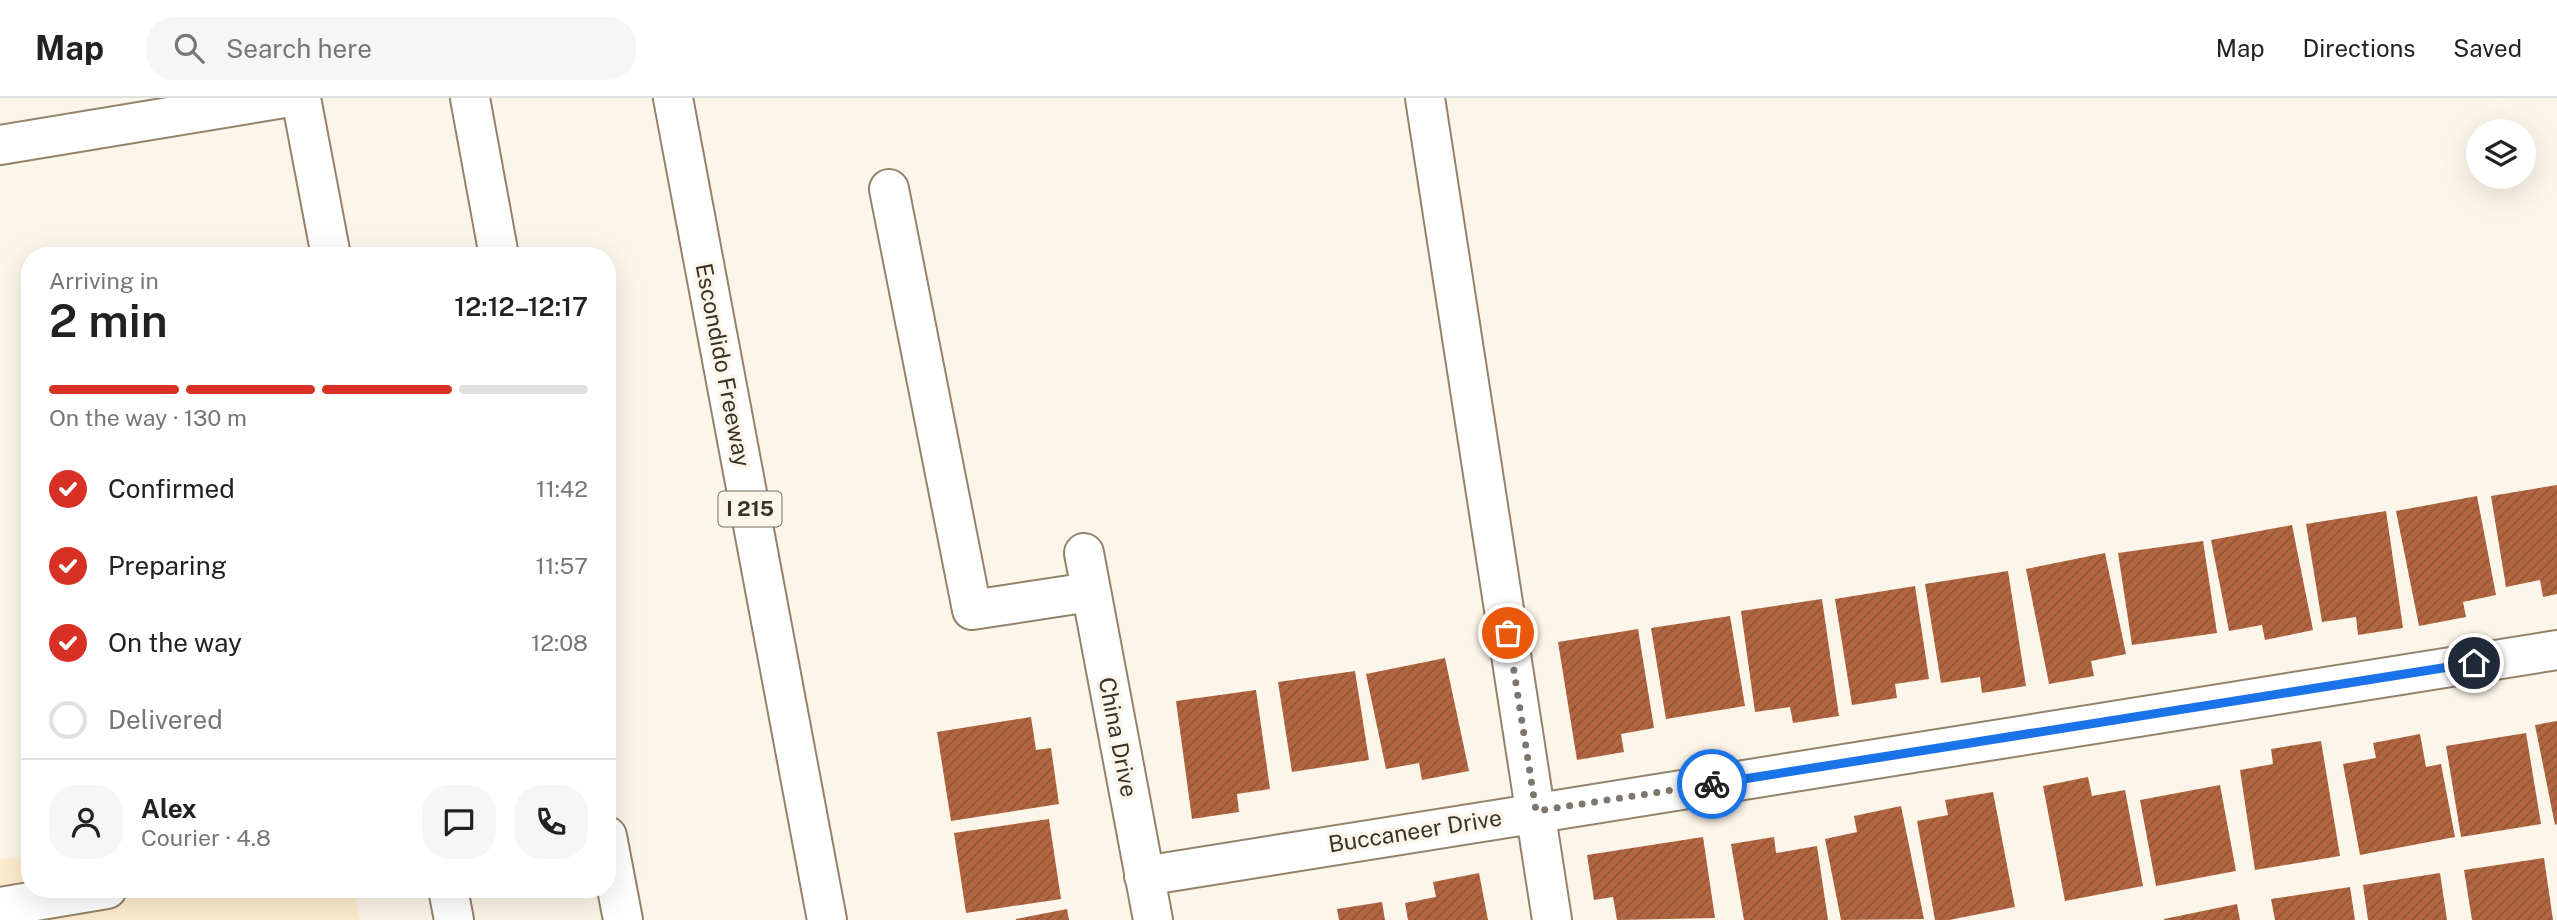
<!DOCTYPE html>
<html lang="en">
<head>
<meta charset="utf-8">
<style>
	body { margin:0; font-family:"Public Sans",sans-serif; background:#f6f6f6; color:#222; height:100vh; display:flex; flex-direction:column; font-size:26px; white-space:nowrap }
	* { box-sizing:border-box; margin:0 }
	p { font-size:23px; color:#767676 }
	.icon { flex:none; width:38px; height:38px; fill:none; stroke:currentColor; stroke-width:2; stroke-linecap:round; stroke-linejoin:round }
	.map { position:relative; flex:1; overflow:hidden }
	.details { position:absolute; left:21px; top:149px; width:595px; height:651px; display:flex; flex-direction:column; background:#fff; border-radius:28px; box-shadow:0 7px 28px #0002 }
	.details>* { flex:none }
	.controls { position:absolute; left:2466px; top:21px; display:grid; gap:14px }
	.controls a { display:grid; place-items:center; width:70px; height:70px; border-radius:50%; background:#fff; box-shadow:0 7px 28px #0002; font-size:35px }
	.pin { position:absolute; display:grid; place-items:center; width:60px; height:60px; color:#fff; margin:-30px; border:4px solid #fff; border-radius:50%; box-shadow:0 2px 7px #0007 }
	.courier { position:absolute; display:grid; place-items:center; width:70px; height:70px; margin:-35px; border:5px solid #1a73e8; border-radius:50%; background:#fff; color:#222; box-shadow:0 2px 9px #0007 }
	.head em { font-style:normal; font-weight:600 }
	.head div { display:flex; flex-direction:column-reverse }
	.head { display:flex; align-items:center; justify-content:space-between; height:119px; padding:0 28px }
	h1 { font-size:46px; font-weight:600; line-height:52px }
	.bar { display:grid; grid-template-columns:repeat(4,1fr); gap:10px 7px; align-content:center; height:84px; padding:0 28px }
	.bar i { height:9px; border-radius:5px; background:#e0e0e0 }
	.bar .on { background:#d93025 }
	.bar p { grid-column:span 4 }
	.line { display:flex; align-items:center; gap:18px; padding:0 28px; border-top:2px solid #e0e0e0 }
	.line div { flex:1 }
	.round { display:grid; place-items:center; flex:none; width:74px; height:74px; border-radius:28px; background:#f6f6f6 }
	ol { padding:0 28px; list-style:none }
	li { display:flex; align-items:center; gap:21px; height:77px }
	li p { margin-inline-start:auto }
	li .icon { padding:7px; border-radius:50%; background:#d93025; color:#fff; stroke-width:4 }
	li:last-child { color:#767676 }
	li i { width:38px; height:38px; border:4px solid #e0e0e0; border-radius:50% }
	header { display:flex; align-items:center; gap:42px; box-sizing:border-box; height:98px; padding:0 35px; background:#fff; border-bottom:2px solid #e0e0e0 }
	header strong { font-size:33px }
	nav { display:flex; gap:38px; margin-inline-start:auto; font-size:24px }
	.search { width:490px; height:63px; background:#f6f6f6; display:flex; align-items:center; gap:18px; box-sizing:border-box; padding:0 24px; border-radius:28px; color:#767676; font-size:26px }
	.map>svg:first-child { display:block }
	.built { fill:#ffeccf }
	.building { fill:url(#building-hatch) }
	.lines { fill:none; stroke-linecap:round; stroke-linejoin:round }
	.minor-casing { stroke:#948369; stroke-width:42 }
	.major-casing { stroke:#948369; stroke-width:42 }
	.highway-casing { stroke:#948369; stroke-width:42 }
	.minor { stroke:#fff; stroke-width:38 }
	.major { stroke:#fff; stroke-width:38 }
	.highway { stroke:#fff; stroke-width:38 }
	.done { stroke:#7e766b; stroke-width:7; stroke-dasharray:0 12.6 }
	.route { stroke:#1a73e8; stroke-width:9 }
	.labels { text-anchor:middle; stroke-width:7; stroke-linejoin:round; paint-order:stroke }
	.shield { fill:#fcf5e9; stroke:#746c61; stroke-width:2 }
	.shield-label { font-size:21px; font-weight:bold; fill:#3a3227 }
	.street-label { font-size:23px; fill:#3a3227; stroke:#fcf5e9 }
</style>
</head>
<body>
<header>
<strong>Map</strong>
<div class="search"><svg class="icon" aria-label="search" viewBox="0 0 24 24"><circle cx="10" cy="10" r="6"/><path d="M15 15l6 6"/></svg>Search here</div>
<nav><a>Map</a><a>Directions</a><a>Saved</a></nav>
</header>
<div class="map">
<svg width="2557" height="822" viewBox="0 0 2557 822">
	<defs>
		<pattern id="building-hatch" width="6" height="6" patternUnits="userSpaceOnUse" patternTransform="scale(1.75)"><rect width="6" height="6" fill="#b16641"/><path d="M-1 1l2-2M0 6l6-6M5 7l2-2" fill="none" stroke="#915536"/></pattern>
	</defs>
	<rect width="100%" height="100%" fill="#fcf5e9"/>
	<path class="built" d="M 30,757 L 30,791 L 354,791 L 360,822 L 0,822 L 0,762 Z"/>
	<path class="building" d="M 2557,387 L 2557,496 L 2543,499 L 2540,482 L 2506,489 L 2491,398 Z
		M 2477,398 L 2496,497 L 2463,504 L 2466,519 L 2419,528 L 2396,413 Z
		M 2386,413 L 2403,530 L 2358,537 L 2356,519 L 2322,524 L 2306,426 Z
		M 2292,427 L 2313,532 L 2265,542 L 2262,527 L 2229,533 L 2211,442 Z
		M 2203,443 L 2217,535 L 2132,547 L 2118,455 Z
		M 2105,455 L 2126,556 L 2091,563 L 2094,578 L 2049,586 L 2026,471 Z
		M 2008,473 L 2026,588 L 1982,595 L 1980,579 L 1941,585 L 1925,486 Z
		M 1915,488 L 1929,581 L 1895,586 L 1897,600 L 1852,607 L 1835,501 Z
		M 1822,501 L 1839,618 L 1793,625 L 1790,609 L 1755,614 L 1741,513 Z
		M 1730,518 L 1745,608 L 1666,621 L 1651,530 Z
		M 1638,531 L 1654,630 L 1621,636 L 1624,654 L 1577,662 L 1558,544 Z
		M 1445,560 L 1469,673 L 1422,682 L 1419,665 L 1386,671 L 1366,576 Z
		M 1355,573 L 1369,662 L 1292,674 L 1278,584 Z
		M 1256,592 L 1270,691 L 1237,696 L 1239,714 L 1192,721 L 1176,603 Z
		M 1031,619 L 1036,652 L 1051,650 L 1059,706 L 951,723 L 937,634 Z
		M 2557,623 L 2557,726 L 2555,727 L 2535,627 Z
		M 2526,635 L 2541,726 L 2461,739 L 2446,648 Z
		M 2420,636 L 2426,669 L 2441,666 L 2455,739 L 2360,757 L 2343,666 L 2376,660 L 2373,645 Z
		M 2321,643 L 2340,758 L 2255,772 L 2240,672 L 2273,666 L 2271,651 Z
		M 2088,679 L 2092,698 L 2125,692 L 2143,788 L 2065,803 L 2043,688 Z
		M 2220,687 L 2236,773 L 2156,788 L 2140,702 Z
		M 1993,694 L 2015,809 L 1949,822 L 1935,822 L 1917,723 L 1948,717 L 1945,702 Z
		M 1901,708 L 1924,821 L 1841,822 L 1825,741 L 1857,734 L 1854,718 Z
		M 1049,721 L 1061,801 L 966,815 L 954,735 Z
		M 1703,739 L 1715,820 L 1617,822 L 1613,799 L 1594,802 L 1587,757 Z
		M 1774,739 L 1776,755 L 1817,748 L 1828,822 L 1744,822 L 1731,746 Z
		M 2544,760 L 2553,822 L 2472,822 L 2464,772 Z
		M 1479,775 L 1488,822 L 1408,822 L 1405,805 L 1436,799 L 1433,784 Z
		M 2440,775 L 2447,822 L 2368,822 L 2363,787 Z
		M 2350,789 L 2355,822 L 2275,822 L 2271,801 Z
		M 1382,804 L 1385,822 L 1339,822 L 1337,811 Z
		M 2237,806 L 2240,822 L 2164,822 L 2164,821 Z
		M 1067,811 L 1069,822 L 1016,822 L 1016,821 Z"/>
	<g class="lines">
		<g class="minor-casing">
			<path id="minor" d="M 1425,0 L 1552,822
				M 0,47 L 284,0
				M 889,91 L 972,512 L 1090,494
				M 1084,455 L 1153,822
				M 1144,778 L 2557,552
				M 0,809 L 107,791"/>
		</g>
		<g class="major-casing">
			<path id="major" d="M 301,0 L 331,158
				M 448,791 L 454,822"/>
		</g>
		<g class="highway-casing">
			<path id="highway" d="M 470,0 L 499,158
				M 673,0 L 827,822
				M 607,738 L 623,822"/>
		</g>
		<use href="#minor" class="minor"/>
		<use href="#major" class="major"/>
		<use href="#highway" class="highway"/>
	</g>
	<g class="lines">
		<path class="done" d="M 1508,535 L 1536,713 L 1712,686"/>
		<path class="route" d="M 1712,686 L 2474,565"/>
	</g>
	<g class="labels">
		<rect class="shield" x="718.5" y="393.5" width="63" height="35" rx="5"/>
		<g class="shield-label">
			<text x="750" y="418">I 215</text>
		</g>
		<g class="street-label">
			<text transform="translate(723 267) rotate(79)" y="8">Escondido Freeway</text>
			<text transform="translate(1118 639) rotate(79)" y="8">China Drive</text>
			<text transform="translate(1415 733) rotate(-9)" y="8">Buccaneer Drive</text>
		</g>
	</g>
</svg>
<div class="controls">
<a><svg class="icon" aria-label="layers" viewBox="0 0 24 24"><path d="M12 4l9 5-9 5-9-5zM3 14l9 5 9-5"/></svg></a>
</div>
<div class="pin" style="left:1508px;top:535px;background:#ea580c"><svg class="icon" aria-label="bag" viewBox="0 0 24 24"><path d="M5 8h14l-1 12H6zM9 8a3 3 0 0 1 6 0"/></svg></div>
<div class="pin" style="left:2474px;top:565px;background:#1f2937"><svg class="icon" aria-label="home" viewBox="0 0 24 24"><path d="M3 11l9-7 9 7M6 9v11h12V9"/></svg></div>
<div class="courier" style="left:1712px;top:686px"><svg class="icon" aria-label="bike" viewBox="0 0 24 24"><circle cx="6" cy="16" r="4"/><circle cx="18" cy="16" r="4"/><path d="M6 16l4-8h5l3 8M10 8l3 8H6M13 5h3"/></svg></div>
<section class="details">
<div class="head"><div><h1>2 min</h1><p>Arriving in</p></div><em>12:12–12:17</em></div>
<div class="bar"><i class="on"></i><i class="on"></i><i class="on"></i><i></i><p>On the way · 130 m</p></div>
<ol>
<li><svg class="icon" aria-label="check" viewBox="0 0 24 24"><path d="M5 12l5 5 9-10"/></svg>Confirmed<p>11:42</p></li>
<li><svg class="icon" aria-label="check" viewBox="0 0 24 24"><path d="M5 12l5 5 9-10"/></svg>Preparing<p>11:57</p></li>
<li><svg class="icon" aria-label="check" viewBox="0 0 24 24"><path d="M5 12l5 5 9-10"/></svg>On the way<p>12:08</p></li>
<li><i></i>Delivered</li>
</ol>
<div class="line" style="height:126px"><a class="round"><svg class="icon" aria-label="person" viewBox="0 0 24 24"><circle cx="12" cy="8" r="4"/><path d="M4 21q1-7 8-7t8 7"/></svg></a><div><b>Alex</b><p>Courier · 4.8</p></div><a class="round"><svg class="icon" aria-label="chat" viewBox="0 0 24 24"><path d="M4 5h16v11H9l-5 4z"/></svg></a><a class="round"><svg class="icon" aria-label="phone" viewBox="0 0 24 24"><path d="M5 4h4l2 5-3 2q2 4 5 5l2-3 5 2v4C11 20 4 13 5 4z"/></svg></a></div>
</section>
</div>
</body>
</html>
